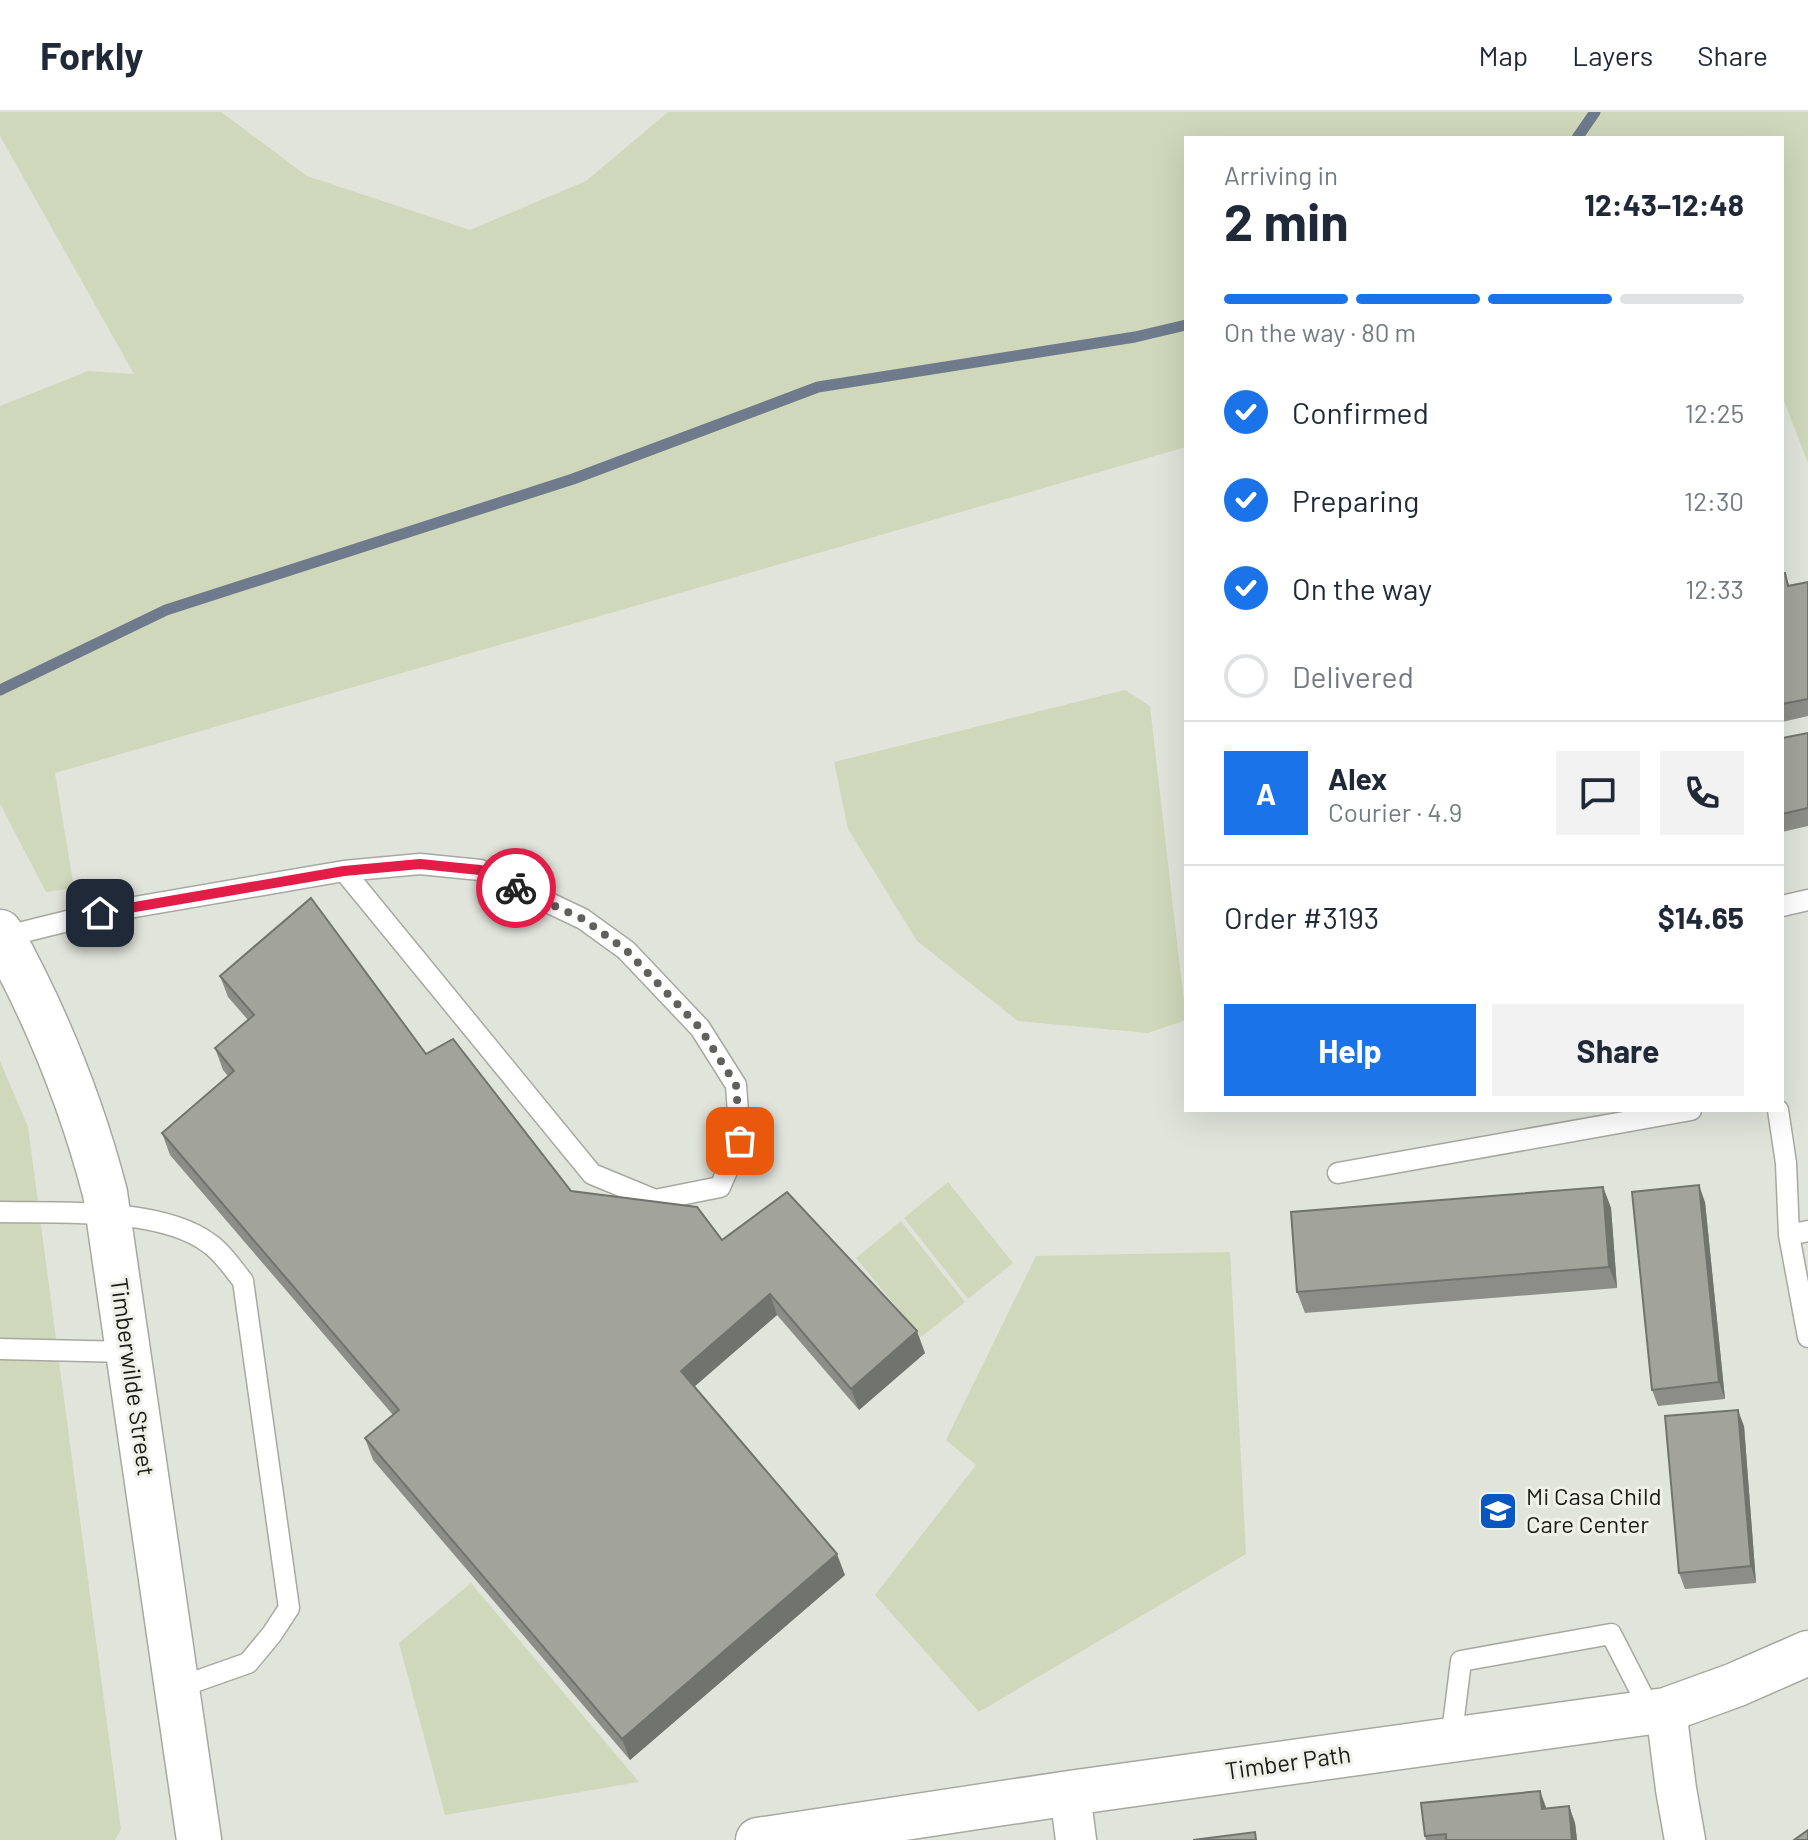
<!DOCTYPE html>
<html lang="en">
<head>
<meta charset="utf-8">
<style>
	body { margin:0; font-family:Barlow,sans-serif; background:#f2f2f3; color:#1f2937; height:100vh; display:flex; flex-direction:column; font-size:30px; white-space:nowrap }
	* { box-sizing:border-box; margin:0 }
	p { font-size:26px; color:#747a83 }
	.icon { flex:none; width:44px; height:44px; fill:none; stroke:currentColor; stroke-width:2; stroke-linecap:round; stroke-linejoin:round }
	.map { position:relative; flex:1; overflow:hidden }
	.drawer { position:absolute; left:1184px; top:24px; width:600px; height:976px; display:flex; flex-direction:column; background:#fff; border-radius:0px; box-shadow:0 8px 32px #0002 }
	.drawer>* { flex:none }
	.pin { position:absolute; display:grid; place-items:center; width:68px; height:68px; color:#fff; margin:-34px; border-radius:16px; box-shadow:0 4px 12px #0006 }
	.courier { position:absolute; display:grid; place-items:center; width:80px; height:80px; margin:-40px; border:6px solid #e11d48; border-radius:50%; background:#fff; color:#222; box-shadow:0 2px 10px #0007 }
	.overview em { font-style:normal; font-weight:700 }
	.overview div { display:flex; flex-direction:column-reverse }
	.overview { display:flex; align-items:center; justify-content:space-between; height:136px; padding:0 40px }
	h1 { font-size:52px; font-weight:700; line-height:60px }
	.bar { display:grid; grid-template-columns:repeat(4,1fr); gap:12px 8px; align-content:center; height:96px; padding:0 40px }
	.bar i { height:10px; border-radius:6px; background:#e0e1e3 }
	.bar .active { background:#1a73e8 }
	.bar p { grid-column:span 4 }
	.line { display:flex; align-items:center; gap:20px; padding:0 40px; border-top:2px solid #e0e1e3 }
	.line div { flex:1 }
	.round { display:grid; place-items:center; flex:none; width:84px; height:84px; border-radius:0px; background:#f2f2f3 }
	ol { padding:0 40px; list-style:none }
	li { display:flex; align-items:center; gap:24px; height:88px }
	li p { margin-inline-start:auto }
	li .icon { padding:8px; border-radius:50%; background:#1a73e8; color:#fff; stroke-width:4 }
	li:last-child { color:#747a83 }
	li i { width:44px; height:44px; border:4px solid #e0e1e3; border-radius:50% }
	.cta { display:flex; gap:16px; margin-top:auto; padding:16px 40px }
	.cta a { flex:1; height:92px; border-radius:0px; background:#1a73e8; color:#fff; font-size:32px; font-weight:700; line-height:92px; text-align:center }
	.cta a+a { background:#f2f2f3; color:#1f2937 }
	header { display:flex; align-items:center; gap:48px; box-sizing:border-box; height:112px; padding:0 40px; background:#fff; border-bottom:2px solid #e0e1e3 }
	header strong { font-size:38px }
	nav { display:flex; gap:44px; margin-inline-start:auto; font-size:28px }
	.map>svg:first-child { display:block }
	.green { fill:#cfd8ba }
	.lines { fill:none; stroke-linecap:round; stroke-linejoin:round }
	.stream { stroke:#6f7b8c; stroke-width:11 }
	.service-casing { stroke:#a7a9a1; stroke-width:23 }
	.minor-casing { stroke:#a7a9a1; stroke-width:43 }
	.tertiary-casing { stroke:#a7a9a1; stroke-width:47 }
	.service { stroke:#fff; stroke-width:20 }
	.minor { stroke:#fff; stroke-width:40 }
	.tertiary { stroke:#fff; stroke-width:44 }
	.wall { fill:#8b8d86 }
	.shaded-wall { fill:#71736d }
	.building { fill:#a2a49c; stroke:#71736d; stroke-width:2 }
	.done { stroke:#60615c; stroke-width:8; stroke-dasharray:0 14.4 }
	.route { stroke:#e11d48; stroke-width:10 }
	.labels { text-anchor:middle; stroke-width:6; stroke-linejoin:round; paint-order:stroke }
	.street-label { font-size:24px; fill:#1a1b17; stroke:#eff1e8 }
	.poi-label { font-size:24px; fill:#1a1b17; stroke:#eff1e8; text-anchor:start }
</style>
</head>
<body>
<header>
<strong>Forkly</strong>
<nav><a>Map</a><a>Layers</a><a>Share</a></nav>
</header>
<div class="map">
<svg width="1808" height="1728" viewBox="0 0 1808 1728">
	<rect width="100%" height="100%" fill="#e1e4db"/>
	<path class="green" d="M 0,0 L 221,0 L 307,64 L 470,118 L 586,69 L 668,0 L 1808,0 L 1808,351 L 1782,284 L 1782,26 L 1186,26 L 1186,335 L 55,661 L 74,776 L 46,780 L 0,692 L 0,294 L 88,259 L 134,262 L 0,24 Z
		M 1125,578 L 1150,594 L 1186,908 L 1148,921 L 1018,909 L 917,829 L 848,717 L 834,650 Z
		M 0,949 L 28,1015 L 121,1717 L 115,1728 L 0,1728 Z
		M 948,1070 L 1013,1151 L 968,1187 L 904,1106 Z
		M 901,1109 L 965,1190 L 921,1225 L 856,1146 Z
		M 1230,1140 L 1246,1442 L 979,1600 L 875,1483 L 976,1353 L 946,1328 L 1036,1144 Z
		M 471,1471 L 639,1670 L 445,1703 L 399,1531 Z"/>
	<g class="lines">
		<path class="stream" d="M 1577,26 L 1595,0
			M 0,578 L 166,498 L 573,367 L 818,275 L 1135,225 L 1186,213"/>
		<g class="service-casing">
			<path id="service" d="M 1782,794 L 1808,788
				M 3,825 L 100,801 L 344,759 L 420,752 L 480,758 L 583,807 L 626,838 L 700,916 L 736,973 L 740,1029 L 720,1075 L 655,1088 L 592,1062 L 344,759
				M 1778,998 L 1786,1051 L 1789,1123
				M 1338,1061 L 1691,998
				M 0,1100 C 59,1101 162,1095 210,1132 C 223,1141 233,1157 243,1169 L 289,1496 L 272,1522 L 248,1551 L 177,1576
				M 1808,1119 L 1789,1123 L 1808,1225
				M 0,1237 L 128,1240
				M 1451,1629 L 1461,1549 L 1611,1522 L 1651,1600"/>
		</g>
		<g class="minor-casing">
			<path id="minor" d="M 1666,1598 L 1676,1677 L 1685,1728
				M 1070,1681 L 1076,1728"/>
		</g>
		<g class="tertiary-casing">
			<path id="tertiary" d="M 0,820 C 46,903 81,989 105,1081 L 199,1728
				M 758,1728 L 1070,1681 L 1666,1598 L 1735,1573 L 1808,1541"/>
		</g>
		<use href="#service" class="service"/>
		<use href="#minor" class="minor"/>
		<use href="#tertiary" class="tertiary"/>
	</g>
	<path class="wall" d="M 1782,462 L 1790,474 L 1808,470 L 1808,604 L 1782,610 Z
		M 1808,621 L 1808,714 L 1782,720 L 1782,626 Z
		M 220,864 L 426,942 L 571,1079 L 722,1128 L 925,1241 L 859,1298 L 777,1203 L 694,1275 L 845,1463 L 630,1648 L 373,1348 L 365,1326 L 393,1303 L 170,1043 L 162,1021 L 228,964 L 223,958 L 215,936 L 248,908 L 228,885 Z
		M 1603,1075 L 1611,1096 L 1617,1176 L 1305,1201 L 1297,1180 Z
		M 1705,1090 L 1725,1287 L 1658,1294 L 1652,1278 Z
		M 1744,1314 L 1756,1471 L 1685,1477 L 1679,1461 Z
		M 1569,1694 L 1575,1711 L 1577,1728 L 1426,1728 L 1425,1724 L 1546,1696 Z"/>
	<path class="shaded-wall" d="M 1699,1073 L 1705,1090 L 1725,1287 L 1719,1270 Z
		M 1603,1075 L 1611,1096 L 1617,1176 L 1609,1155 Z
		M 770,1182 L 777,1203 L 688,1280 L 681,1259 Z
		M 917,1219 L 925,1241 L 859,1298 L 851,1277 Z
		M 1738,1298 L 1744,1314 L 1756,1471 L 1751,1454 Z
		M 837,1442 L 845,1463 L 630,1648 L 622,1627 Z
		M 1540,1679 L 1546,1695 L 1548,1713 L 1542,1697 Z
		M 1569,1694 L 1575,1711 L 1577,1728 L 1572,1728 Z"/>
	<path class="building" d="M 1785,461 L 1788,474 L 1808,470 L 1808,587 L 1782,592 L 1782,462 Z
		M 1808,621 L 1808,696 L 1782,702 L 1782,626 Z
		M 311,786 L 426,942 L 453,927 L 571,1079 L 697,1095 L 722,1128 L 787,1080 L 917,1219 L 851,1277 L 770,1182 L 681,1259 L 837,1442 L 622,1627 L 365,1326 L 399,1298 L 162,1021 L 234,959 L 215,936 L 254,903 L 220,864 Z
		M 1699,1073 L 1719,1270 L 1652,1278 L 1632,1080 Z
		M 1603,1075 L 1609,1155 L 1297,1180 L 1291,1100 Z
		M 1738,1298 L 1751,1454 L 1679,1461 L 1665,1304 Z
		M 1540,1679 L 1542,1697 L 1569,1694 L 1572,1728 L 1446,1728 L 1446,1722 L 1425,1724 L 1421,1691 Z
		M 1808,1718 L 1808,1728 L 1794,1728 Z
		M 1255,1720 L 1256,1728 L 1193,1728 Z"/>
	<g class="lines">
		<path class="done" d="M 516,776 L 583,807 L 626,838 L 700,916 L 736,973 L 740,1029"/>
		<path class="route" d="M 100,801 L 344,759 L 420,752 L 480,758 L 516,776"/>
	</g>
	<defs>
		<g id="school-square" transform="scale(2)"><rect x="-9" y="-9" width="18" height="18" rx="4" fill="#0857c1" stroke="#eff1e8"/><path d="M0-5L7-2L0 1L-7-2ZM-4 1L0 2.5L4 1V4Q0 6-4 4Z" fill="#fff"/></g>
	</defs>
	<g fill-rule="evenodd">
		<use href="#school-square" x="1498" y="1399"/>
	</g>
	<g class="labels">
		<g class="street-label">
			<text transform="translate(132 1265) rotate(82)" y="8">Timberwilde Street</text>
			<text transform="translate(1288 1651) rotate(-8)" y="8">Timber Path</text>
		</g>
		<g class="poi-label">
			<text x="1526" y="1393">Mi Casa Child<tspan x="1526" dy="28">Care Center</tspan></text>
		</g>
	</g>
</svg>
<div class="pin" style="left:740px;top:1029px;background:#ea580c"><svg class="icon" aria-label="bag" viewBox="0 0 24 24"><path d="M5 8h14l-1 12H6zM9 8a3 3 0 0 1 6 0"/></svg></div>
<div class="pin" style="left:100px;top:801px;background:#1f2937"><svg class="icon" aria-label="home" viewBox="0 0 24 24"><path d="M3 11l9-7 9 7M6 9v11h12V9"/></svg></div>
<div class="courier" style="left:516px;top:776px"><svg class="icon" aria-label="bike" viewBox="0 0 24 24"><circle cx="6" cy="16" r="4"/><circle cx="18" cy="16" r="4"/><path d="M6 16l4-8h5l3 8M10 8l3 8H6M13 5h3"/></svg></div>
<section class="drawer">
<div class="overview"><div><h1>2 min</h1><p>Arriving in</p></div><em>12:43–12:48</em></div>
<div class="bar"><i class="active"></i><i class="active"></i><i class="active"></i><i></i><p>On the way · 80 m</p></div>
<ol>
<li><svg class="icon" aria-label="check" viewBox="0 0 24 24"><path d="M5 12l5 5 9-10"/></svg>Confirmed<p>12:25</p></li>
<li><svg class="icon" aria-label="check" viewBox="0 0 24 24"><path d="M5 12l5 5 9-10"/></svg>Preparing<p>12:30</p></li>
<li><svg class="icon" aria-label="check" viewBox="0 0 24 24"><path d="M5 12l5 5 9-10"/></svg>On the way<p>12:33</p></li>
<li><i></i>Delivered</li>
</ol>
<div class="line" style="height:144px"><b class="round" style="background:#1a73e8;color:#fff">A</b><div><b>Alex</b><p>Courier · 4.9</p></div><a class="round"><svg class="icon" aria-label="chat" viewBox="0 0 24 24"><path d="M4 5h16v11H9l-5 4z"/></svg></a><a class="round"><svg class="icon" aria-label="phone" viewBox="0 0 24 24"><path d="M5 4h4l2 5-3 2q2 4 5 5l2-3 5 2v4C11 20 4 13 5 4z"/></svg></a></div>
<div class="line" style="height:104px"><div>Order #3193</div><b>$14.65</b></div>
<div class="cta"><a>Help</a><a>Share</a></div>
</section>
</div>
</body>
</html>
